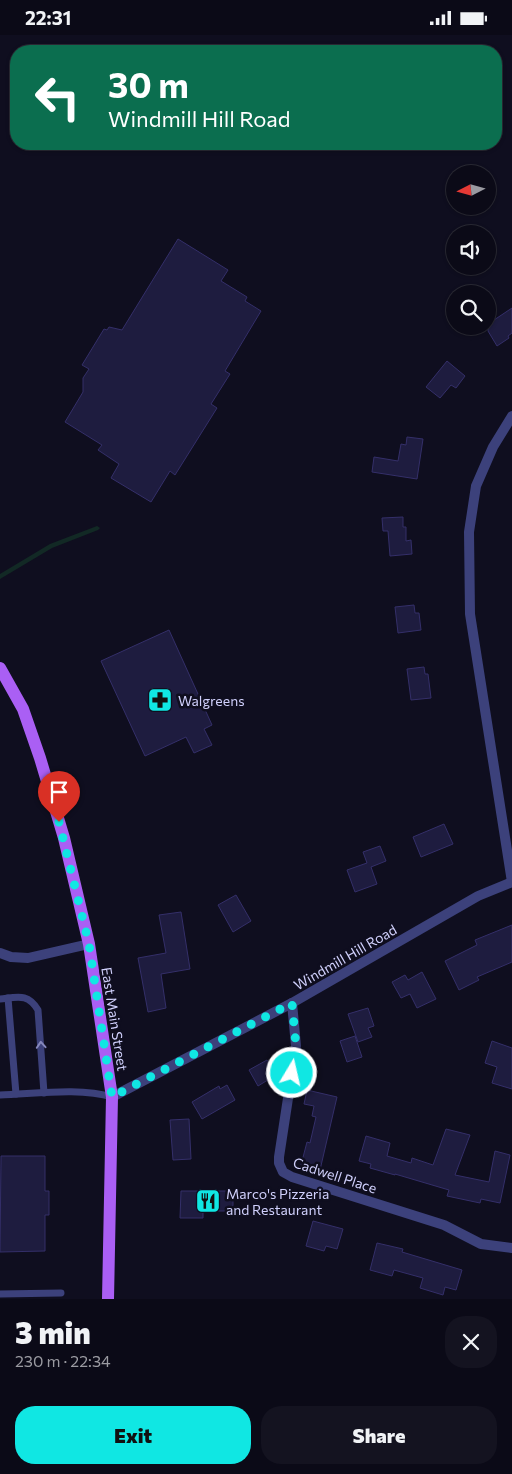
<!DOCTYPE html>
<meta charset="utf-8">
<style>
:root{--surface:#0b0a17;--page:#141320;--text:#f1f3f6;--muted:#9a9aa1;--line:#2b2b36;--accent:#10e7e3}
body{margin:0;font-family:Commissioner,sans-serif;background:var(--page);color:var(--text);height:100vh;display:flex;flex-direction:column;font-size:19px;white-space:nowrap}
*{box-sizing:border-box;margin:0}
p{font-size:16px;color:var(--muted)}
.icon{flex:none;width:28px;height:28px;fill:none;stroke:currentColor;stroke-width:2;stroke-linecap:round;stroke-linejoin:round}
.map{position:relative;height:1264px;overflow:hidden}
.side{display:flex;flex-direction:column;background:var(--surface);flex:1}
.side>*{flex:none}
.guide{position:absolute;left:10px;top:10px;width:492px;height:105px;border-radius:20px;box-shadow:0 1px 4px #0004,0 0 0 1px var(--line);background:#0b6e4f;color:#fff;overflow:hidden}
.needle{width:32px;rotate:264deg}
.controls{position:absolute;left:446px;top:130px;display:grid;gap:10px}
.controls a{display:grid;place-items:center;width:50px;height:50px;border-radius:50%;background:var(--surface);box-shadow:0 1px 4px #0004,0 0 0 1px var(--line);font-size:25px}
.pin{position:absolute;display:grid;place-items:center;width:42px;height:42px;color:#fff;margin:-51px -21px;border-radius:50% 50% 50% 0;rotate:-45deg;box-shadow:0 0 5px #0007}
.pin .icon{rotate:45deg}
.me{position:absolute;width:55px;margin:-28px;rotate:9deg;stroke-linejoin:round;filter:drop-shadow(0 0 4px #0008)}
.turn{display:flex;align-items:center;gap:18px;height:105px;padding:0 15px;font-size:22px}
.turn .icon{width:65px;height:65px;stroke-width:2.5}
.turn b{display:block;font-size:35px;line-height:42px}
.round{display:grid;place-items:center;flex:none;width:52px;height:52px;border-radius:20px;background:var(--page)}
.overview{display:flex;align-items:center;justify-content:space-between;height:85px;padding:0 15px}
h1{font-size:30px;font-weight:800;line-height:38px}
.cta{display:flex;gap:10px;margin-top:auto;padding:10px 15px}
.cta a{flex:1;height:58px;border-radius:20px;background:var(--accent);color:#111;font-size:20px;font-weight:800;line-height:58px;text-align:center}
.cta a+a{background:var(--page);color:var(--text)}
.status{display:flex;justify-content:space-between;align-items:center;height:35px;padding:0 25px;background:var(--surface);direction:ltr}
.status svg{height:14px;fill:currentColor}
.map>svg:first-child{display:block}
</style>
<div class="status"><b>22:31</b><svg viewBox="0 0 49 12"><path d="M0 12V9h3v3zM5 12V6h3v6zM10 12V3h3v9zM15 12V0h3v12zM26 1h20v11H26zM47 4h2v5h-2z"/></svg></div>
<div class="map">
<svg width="512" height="1264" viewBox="0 0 512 1264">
<rect width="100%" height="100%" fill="#0f0e1f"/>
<polygon fill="#122925" points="97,491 100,493 98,495 52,513 0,544 0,539 50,509"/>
<g fill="#1e1c3f" stroke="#342f69">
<polygon points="178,204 228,235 221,246 247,262 245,266 261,276 225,336 230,339 211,369 217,373 175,440 170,436 151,467 111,443 119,429 98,415 102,410 65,387 83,357 83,343 89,334 82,330 104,294 107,295 109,292 122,295"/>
<polygon points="512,273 512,298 508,301 509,303 497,311 488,296 488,289"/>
<polygon points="447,326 465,341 456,353 451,350 440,363 426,352"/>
<polygon points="407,402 423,404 417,444 372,437 374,422 398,426 401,409 406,410"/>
<polygon points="403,482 403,492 406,492 406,506 411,505 412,519 390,521 388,496 383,496 382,483"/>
<polygon points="414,570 415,578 419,578 421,595 398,598 395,572"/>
<polygon points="169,595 212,690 204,694 212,710 194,718 186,702 145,721 101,626"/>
<polygon points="424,632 425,639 428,639 431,663 411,665 407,634"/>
<polygon points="444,789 453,809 421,822 413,802"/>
<polygon points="380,811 386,826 371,832 377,849 355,857 347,835 367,828 363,817"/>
<polygon points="236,860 251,886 233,897 218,870"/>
<polygon points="181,877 190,934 161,939 166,973 148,977 138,923 166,918 159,880"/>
<polygon points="512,890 512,927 477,942 479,945 459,955 445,926 477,910 475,905"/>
<polygon points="422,937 436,964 417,973 410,959 401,963 392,947 405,940 408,945"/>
<polygon points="368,973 374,991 368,993 372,1002 358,1007 348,979"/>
<polygon points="355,1001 362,1022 347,1027 340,1006"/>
<polygon points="492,1006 512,1013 512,1054 492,1048 497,1032 485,1028"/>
<polygon points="267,1025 276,1040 258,1051 249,1035"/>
<polygon points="227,1050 235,1065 202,1084 192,1067 219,1051 220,1054"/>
<polygon points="307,1055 337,1062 320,1135 301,1130 307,1107 310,1108 316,1082 312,1081 314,1071 304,1069"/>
<polygon points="189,1084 191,1124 173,1125 170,1085"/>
<polygon points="446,1094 470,1100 455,1140 489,1147 495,1116 510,1120 500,1168 481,1164 480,1168 447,1161 449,1155 395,1139 395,1140 370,1133 371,1129 359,1126 366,1101 390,1108 387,1121 411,1128 412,1123 433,1130"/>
<polygon points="1,1121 45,1121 45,1156 49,1156 49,1180 45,1180 45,1216 0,1217"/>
<polygon points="181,1156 233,1156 233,1175 229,1174 230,1176 203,1176 203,1183 180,1183"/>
<polygon points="313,1186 343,1194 337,1214 326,1211 324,1216 306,1211"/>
<polygon points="377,1208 403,1214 402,1217 462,1235 456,1255 445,1252 443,1260 420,1253 423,1243 394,1235 392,1241 370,1235"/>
</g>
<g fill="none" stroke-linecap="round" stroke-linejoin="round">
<g stroke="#3c417b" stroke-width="7">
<polyline points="8,963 16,1059"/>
<path d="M 0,964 C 18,962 28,958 38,975 L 44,1058"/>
<path d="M 0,1060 C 34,1059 80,1052 112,1062"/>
<polyline points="0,1259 61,1258"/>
</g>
<g stroke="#3c417b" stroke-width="10">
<polyline points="512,847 470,579 469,497 476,451 493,412 512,381"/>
<polyline points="0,918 11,922 28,923 89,909"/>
<polyline points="292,968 296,1011 279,1122 279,1128 283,1137 292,1142 444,1190 481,1209 512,1213"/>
</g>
<polyline stroke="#3c417b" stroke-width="10" points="112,1062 292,968 478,861 512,847"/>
<polyline stroke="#aa5ff4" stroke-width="12" points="0,633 23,674 40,723 64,803 89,909 112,1062 108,1264"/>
</g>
<defs><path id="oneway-chevron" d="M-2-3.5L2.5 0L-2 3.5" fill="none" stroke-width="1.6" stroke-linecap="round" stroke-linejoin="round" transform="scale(1.25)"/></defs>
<use stroke="#8688bc" href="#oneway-chevron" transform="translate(41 1010) rotate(-94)"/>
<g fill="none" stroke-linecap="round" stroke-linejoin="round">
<polyline stroke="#10e7e3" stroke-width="9" stroke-dasharray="0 16.2" points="59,787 89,909 112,1062 292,968 296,1011 292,1038"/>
</g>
<defs>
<symbol id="pharmacy-square" viewBox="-11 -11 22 22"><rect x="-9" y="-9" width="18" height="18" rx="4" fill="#10e7e3" stroke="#0f0e1f"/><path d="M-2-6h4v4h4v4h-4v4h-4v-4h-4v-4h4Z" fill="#111"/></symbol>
<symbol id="restaurant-square" viewBox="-11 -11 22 22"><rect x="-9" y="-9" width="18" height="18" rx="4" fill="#10e7e3" stroke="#0f0e1f"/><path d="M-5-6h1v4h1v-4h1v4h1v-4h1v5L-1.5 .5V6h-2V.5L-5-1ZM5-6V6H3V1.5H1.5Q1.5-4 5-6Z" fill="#111"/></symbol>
</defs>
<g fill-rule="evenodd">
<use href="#pharmacy-square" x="146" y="651" width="28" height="28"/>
<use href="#restaurant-square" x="194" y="1152" width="28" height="28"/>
</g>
<g text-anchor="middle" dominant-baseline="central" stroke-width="5" stroke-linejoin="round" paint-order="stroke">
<g font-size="14" fill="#d0d0fc" stroke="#0f0e1f" text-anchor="start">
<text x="178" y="665">Walgreens</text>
<text x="226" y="1158">Marco's Pizzeria<tspan x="226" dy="16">and Restaurant</tspan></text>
</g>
<g font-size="14" fill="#d0d0fc" stroke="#0f0e1f">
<text transform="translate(345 922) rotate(-30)">Windmill Hill Road</text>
<text transform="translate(115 984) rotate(81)">East Main Street</text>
<text transform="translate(335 1140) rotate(18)">Cadwell Place</text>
</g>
</g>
</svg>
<div class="controls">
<a><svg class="needle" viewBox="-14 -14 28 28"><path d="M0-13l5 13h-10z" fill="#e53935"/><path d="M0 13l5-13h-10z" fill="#9a9aa1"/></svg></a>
<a><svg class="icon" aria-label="sound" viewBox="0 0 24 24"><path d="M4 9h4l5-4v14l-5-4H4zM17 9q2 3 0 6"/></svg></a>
<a><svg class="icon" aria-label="search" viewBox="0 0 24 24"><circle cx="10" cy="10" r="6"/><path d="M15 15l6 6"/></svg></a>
</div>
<div class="pin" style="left:59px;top:787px;background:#d93025"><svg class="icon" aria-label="arrive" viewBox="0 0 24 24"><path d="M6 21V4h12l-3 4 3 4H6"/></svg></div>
<svg class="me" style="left:292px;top:1038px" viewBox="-20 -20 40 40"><circle r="17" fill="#10e7e3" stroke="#fff" stroke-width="3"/><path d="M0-11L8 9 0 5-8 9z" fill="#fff"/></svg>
<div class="guide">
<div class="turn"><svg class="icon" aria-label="left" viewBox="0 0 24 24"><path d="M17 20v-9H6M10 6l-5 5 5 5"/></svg><div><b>30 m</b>Windmill Hill Road</div></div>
</div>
</div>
<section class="side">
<div class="overview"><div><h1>3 min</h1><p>230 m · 22:34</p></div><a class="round"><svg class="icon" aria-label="close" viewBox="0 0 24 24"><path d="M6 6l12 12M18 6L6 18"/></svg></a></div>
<div class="cta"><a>Exit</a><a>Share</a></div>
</section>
